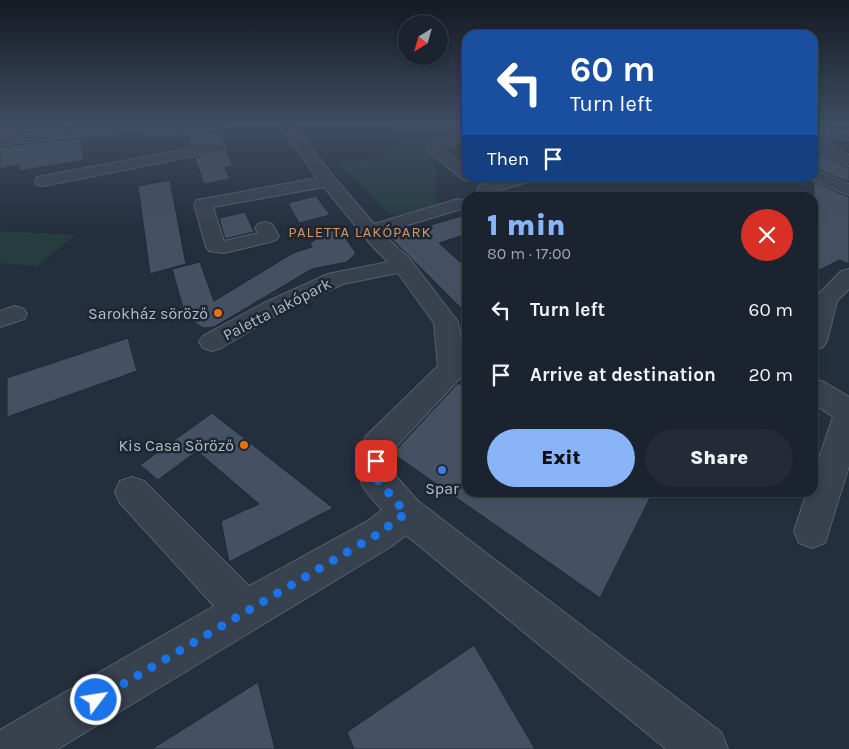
<!DOCTYPE html>
<meta charset="utf-8">
<style>
:root{--surface:#1b232e;--page:#242b36;--text:#f1f3f6;--muted:#a0a4aa;--line:#39404a;--accent:#8ab4f8}
body{margin:0;font-family:Karla,sans-serif;background:var(--page);color:var(--text);height:100vh;display:flex;flex-direction:column;font-size:19px;white-space:nowrap}
*{box-sizing:border-box;margin:0}
p{font-size:16px;color:var(--muted)}
.icon{flex:none;width:28px;height:28px;fill:none;stroke:currentColor;stroke-width:2;stroke-linecap:round;stroke-linejoin:round}
.map{position:relative;flex:1;overflow:hidden}
.side{position:absolute;left:462px;top:192px;width:356px;height:305px;display:flex;flex-direction:column;background:var(--surface);border-radius:15px;box-shadow:0 2px 8px #0003,0 0 0 1px var(--line)}
.side>*{flex:none}
.top-card{position:absolute;left:462px;top:30px;width:356px;height:152px;border-radius:15px;box-shadow:0 2px 8px #0003,0 0 0 1px var(--line);background:#1a4fa0;color:#fff;overflow:hidden}
.needle{width:32px;rotate:217deg}
.fabs{position:absolute;left:398px;top:15px;display:grid;gap:10px}
.fabs a{display:grid;place-items:center;width:50px;height:50px;border-radius:50%;background:var(--surface);box-shadow:0 2px 8px #0003,0 0 0 1px var(--line);font-size:25px}
.pin{position:absolute;display:grid;place-items:center;width:42px;height:42px;color:#fff;margin:-21px;border-radius:10px;box-shadow:0 2px 8px #0006}
.me{position:absolute;width:55px;margin:-28px;rotate:59deg;stroke-linejoin:round;filter:drop-shadow(0 0 4px #0008)}
.turn{display:flex;align-items:center;gap:18px;height:105px;padding:0 25px;font-size:22px}
.turn .icon{width:65px;height:65px;stroke-width:2.5}
.turn b{display:block;font-size:35px;line-height:42px}
.then{display:flex;align-items:center;height:48px;padding:0 25px;background:#0003;gap:10px;font-size:19px}
.round{display:grid;place-items:center;flex:none;width:52px;height:52px;border-radius:26px;background:var(--page)}
.overview{display:flex;align-items:center;justify-content:space-between;height:85px;padding:0 25px}
h1{font-size:30px;font-weight:800;line-height:38px;color:var(--accent)}
.action{display:flex;gap:10px;margin-top:auto;padding:10px 25px}
.action a{flex:1;height:58px;border-radius:30px;background:var(--accent);color:#111;font-size:20px;font-weight:800;line-height:58px;text-align:center}
.action a+a{background:var(--page);color:var(--text)}
ul{padding:0;list-style:none}
li{display:flex;align-items:center;gap:15px;height:65px;padding:0 25px}
li div{flex:1}
li b{display:block;font-size:19px}
li em{font-style:normal}
.map>svg:first-child{display:block}
</style>
<div class="map">
<svg width="849" height="749" viewBox="0 0 849 749">
<rect width="100%" height="100%" fill="#242f3e"/>
<g fill="#263c3f">
<path d="M 387,125 L 467,125 L 467,134 L 434,153 L 437,173 L 435,207 L 407,215 L 389,214 L 338,163 C 368,160 381,163 401,137 Z"/>
<polygon points="0,231 75,235 38,266 0,263"/>
</g>
<g fill="#455162" stroke="#1f2835">
<polygon points="0,125 77,125 78,126 0,135"/>
<polygon points="203,132 205,135 219,132 223,142 191,146 188,134"/>
<polygon points="80,138 84,160 19,171 19,165 0,169 0,147"/>
<polygon points="226,150 233,166 225,167 230,179 204,184 195,158"/>
<polygon points="814,150 849,168 849,182 814,168"/>
<polygon points="170,180 186,264 150,274 138,186"/>
<polygon points="814,182 849,197 849,264 839,260 814,273"/>
<polygon points="316,196 330,215 299,223 288,203"/>
<polygon points="245,212 254,232 225,239 219,218"/>
<polygon points="468,214 468,234 439,243 468,269 468,315 390,237"/>
<polygon points="337,226 356,253 347,262 312,269 214,327 204,328 198,325 184,311 172,269 200,262 214,301 293,253 312,247 310,243"/>
<polygon points="128,338 137,371 7,417 7,378"/>
<polygon points="458,383 468,389 468,492 653,492 600,598 395,455 395,451"/>
<polygon points="212,413 333,508 229,562 221,521 259,504 197,451 158,480 140,465"/>
<polygon points="474,645 535,749 354,749 347,732"/>
<polygon points="258,682 275,749 152,749"/>
</g>
<g fill="none" stroke-linecap="round" stroke-linejoin="round">
<defs>
<g id="minor">
<polygon points="107,125 153,125 151,127 228,125 221,129 152,135 147,134 145,131 146,129 0,145 0,137"/>
<path d="M 280,125 L 294,125 L 334,177 L 374,224 L 458,199 L 464,200 L 467,204 L 464,208 L 382,233 L 411,260 L 458,322 L 466,369 L 462,376 L 393,450 L 392,472 L 418,501 L 721,732 L 728,749 L 666,749 L 406,535 L 392,546 L 58,749 L 0,749 L 0,730 L 214,606 L 120,503 L 115,492 L 120,481 L 132,477 L 144,481 L 249,586 L 366,522 L 382,510 C 364,489 357,487 360,458 C 361,450 362,444 366,436 L 438,366 L 434,323 L 398,273 L 343,284 L 280,313 L 221,348 L 212,351 L 203,348 L 199,342 L 203,336 L 264,303 L 328,274 L 388,262 L 372,246 L 324,187 L 213,207 L 224,241 L 258,233 L 255,228 L 258,224 L 265,222 L 272,224 L 279,236 L 276,240 L 270,242 L 224,253 L 209,251 L 206,247 L 194,204 L 197,200 L 317,178 Z"/>
<polygon points="829,130 849,132 849,140 829,138 821,140 849,155 849,166 814,148 814,133"/>
<polygon points="468,131 468,140 442,149 468,168 468,178 475,178 468,181 462,179 426,149 432,142"/>
<polygon points="219,143 224,144 226,147 224,150 43,186 37,185 35,181 37,177 43,176"/>
<polygon points="814,170 849,184 849,195 808,178 814,178"/>
<polygon points="506,178 530,178 528,182 486,194 480,193 477,189 480,185"/>
<polygon points="849,269 849,289 837,301 827,341 823,347 814,350 814,299 841,271"/>
<polygon points="15,306 24,309 27,314 24,319 0,327 0,311"/>
<polygon points="814,379 824,382 849,397 849,466 825,543 812,548 799,543 794,531 807,492 814,492 814,473 833,417 814,404"/>
</g>
</defs>
<use href="#minor" stroke="#565f6c" stroke-width="2"/>
<use href="#minor" fill="#38414e" fill-rule="evenodd"/>
</g>
<linearGradient id="sky" x2="0" y2="1"><stop stop-color="#141a22"/><stop offset="0.54" stop-color="#3f4d63"/><stop offset="1" stop-color="#3f4d63" stop-opacity="0"/></linearGradient>
<rect width="849" height="230" fill="url(#sky)"/>
<g fill="none" stroke-linecap="round" stroke-linejoin="round">
<polyline stroke="#1a73e8" stroke-width="9" stroke-dasharray="0 16.2" points="96,700 378,534 406,513 375,477 376,461"/>
</g>
<g fill="#e8710a" stroke="#1d2633" stroke-width="2">
<circle cx="218" cy="313" r="5"/>
<circle cx="244" cy="445" r="5"/>
</g>
<circle fill="#3f7fe0" stroke="#1d2633" stroke-width="2" cx="442" cy="470" r="5"/>
<g text-anchor="middle" dominant-baseline="central" stroke-width="5" stroke-linejoin="round" paint-order="stroke">
<g font-size="15" letter-spacing="1" fill="#d59563" stroke="#1d2633">
<text x="360" y="232">PALETTA LAKÓPARK</text>
</g>
<g font-size="16" fill="#b4bcc9" stroke="#1d2633">
<text transform="translate(277 309) rotate(-27)">Paletta lakópark</text>
</g>
<g font-size="16" fill="#b4bcc9" stroke="#1d2633" text-anchor="end">
<text x="208" y="313">Sarokház söröző</text>
<text x="234" y="445">Kis Casa Söröző</text>
<text x="442" y="488" text-anchor="middle">Spar</text>
</g>
</g>
</svg>
<div class="fabs">
<a><svg class="needle" viewBox="-14 -14 28 28"><path d="M0-13l5 13h-10z" fill="#e53935"/><path d="M0 13l5-13h-10z" fill="#a0a4aa"/></svg></a>
</div>
<div class="pin" style="left:376px;top:461px;background:#d93025"><svg class="icon" aria-label="arrive" viewBox="0 0 24 24"><path d="M6 21V4h12l-3 4 3 4H6"/></svg></div>
<svg class="me" style="left:96px;top:700px" viewBox="-20 -20 40 40"><circle r="17" fill="#1a73e8" stroke="#fff" stroke-width="3"/><path d="M0-11L8 9 0 5-8 9z" fill="#fff"/></svg>
<div class="top-card">
<div class="turn"><svg class="icon" aria-label="left" viewBox="0 0 24 24"><path d="M17 20v-9H6M10 6l-5 5 5 5"/></svg><div><b>60 m</b>Turn left</div></div>
<div class="then">Then<svg class="icon" aria-label="arrive" viewBox="0 0 24 24"><path d="M6 21V4h12l-3 4 3 4H6"/></svg></div>
</div>
<section class="side">
<div class="overview"><div><h1>1 min</h1><p>80 m · 17:00</p></div><a class="round" style="background:#d93025;color:#fff"><svg class="icon" aria-label="close" viewBox="0 0 24 24"><path d="M6 6l12 12M18 6L6 18"/></svg></a></div>
<ul>
<li><svg class="icon" aria-label="left" viewBox="0 0 24 24"><path d="M17 20v-9H6M10 6l-5 5 5 5"/></svg><div><b>Turn left</b></div><em>60 m</em></li>
<li><svg class="icon" aria-label="arrive" viewBox="0 0 24 24"><path d="M6 21V4h12l-3 4 3 4H6"/></svg><div><b>Arrive at destination</b></div><em>20 m</em></li>
</ul>
<div class="action"><a>Exit</a><a>Share</a></div>
</section>
</div>
